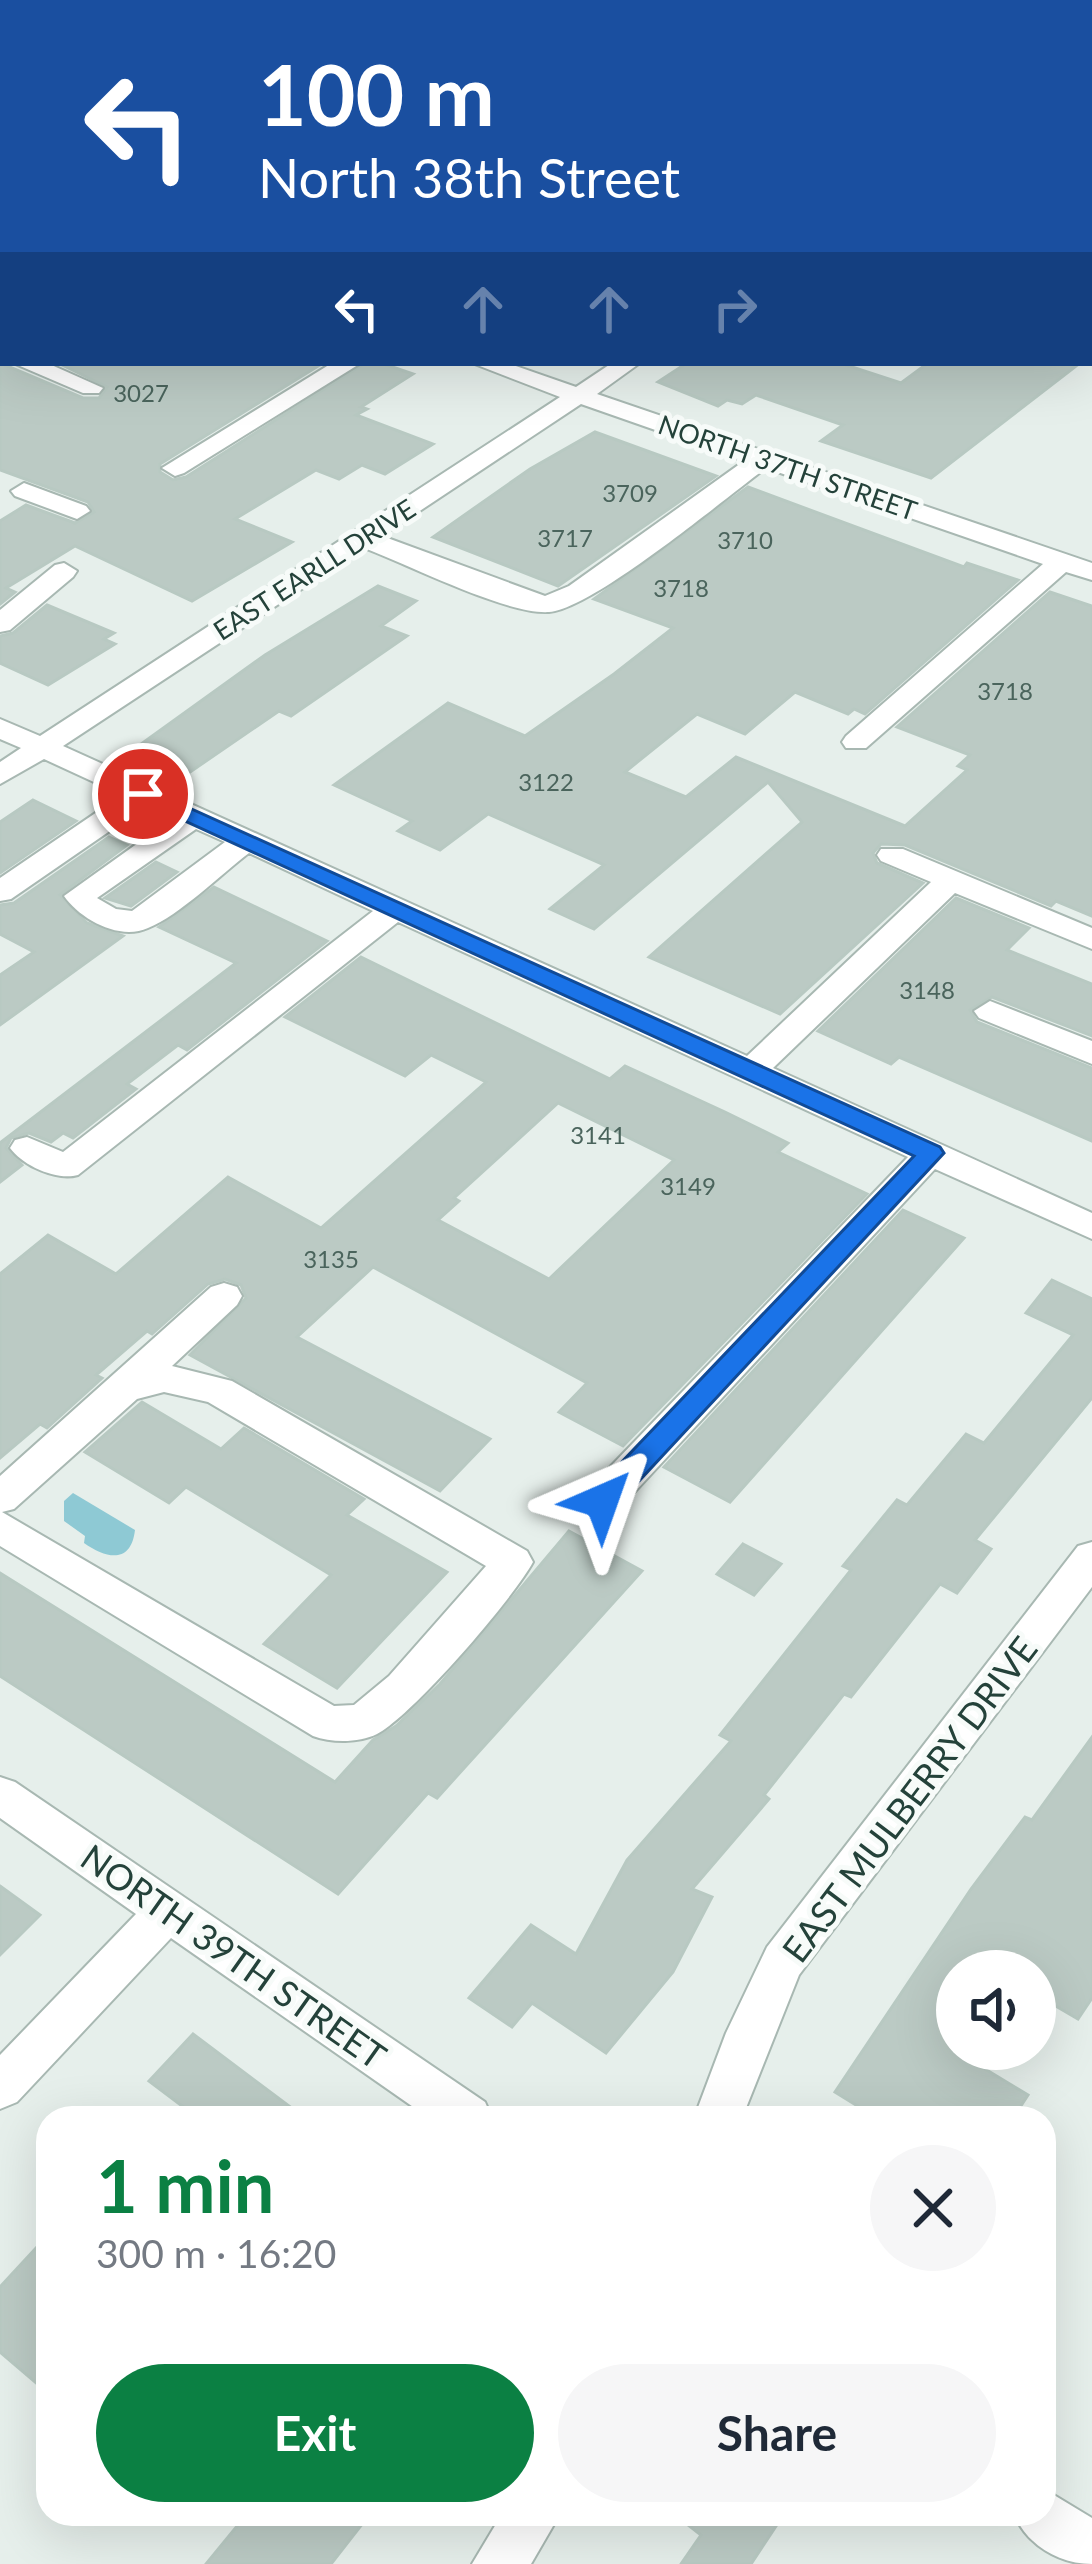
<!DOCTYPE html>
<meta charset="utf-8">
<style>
:root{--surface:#fff;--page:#f6f6f7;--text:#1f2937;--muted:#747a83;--accent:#0b8043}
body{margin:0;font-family:Lato,sans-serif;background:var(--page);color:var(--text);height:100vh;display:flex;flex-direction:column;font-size:45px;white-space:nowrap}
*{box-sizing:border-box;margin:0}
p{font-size:39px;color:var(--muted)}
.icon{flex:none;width:66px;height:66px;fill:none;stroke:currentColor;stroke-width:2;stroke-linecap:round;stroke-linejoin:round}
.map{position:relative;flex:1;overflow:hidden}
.side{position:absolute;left:36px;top:2106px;width:1020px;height:420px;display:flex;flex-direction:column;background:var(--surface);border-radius:36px;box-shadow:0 12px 48px #0002}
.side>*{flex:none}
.hud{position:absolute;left:0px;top:0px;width:1092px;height:366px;box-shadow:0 12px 48px #0002;background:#1a4fa0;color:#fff;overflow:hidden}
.fabs{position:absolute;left:936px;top:1950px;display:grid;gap:24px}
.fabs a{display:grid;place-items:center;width:120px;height:120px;border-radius:50%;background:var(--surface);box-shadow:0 12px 48px #0002;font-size:60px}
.pin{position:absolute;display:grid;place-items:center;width:102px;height:102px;color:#fff;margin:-51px;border:6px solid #fff;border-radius:50%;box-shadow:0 3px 12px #0007}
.me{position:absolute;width:132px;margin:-66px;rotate:43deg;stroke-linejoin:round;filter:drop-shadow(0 0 9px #0008)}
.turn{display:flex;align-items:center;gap:42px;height:252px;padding:0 60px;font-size:54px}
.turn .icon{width:156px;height:156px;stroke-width:2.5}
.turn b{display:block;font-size:84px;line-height:102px}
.lanes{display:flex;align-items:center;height:114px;padding:0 60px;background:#0003;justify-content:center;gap:60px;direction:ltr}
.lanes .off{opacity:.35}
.round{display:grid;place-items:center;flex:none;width:126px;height:126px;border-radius:63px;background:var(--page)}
.head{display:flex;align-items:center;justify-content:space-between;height:204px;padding:0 60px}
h1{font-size:72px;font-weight:700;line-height:90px;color:var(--accent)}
.cta{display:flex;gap:24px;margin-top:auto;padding:24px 60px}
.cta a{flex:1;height:138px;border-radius:72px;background:var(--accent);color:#fff;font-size:48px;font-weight:700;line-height:138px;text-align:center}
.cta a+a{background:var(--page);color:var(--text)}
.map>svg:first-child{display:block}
</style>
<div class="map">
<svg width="1092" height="2564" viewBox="0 0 1092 2564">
<rect width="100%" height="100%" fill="#e6efeb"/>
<path fill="#8ec9d4" d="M 73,1493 L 135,1530 C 131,1564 107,1559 84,1543 L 85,1536 L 64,1521 L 64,1501 Z"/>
<g fill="#bbcac4" stroke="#b8c9c2" stroke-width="3" fill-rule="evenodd">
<polygon points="0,363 83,398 99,398 107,387 58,363 323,363 160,464 160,472 173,480 186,477 365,363 381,363 413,374 361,407 367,409 356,415 433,444 385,474 362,465 339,479 316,470 235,519 292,542 192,601 75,546 6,588 15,592 0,604 0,521 26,505 75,523 94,512 88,502 0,470"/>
<polygon points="687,363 840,363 901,383 928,363 1080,363 931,478 821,441 843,425 756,395 742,404 727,400 718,406 658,382"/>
<polygon points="595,432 716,476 558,586 433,537 530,469"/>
<polygon points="748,487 964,567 967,563 1018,580 865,714 854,709 848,714 795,692 745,734 697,714 625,772 686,797 736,757 905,826 967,770 958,766 970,755 897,727 1050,592 1092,606 1092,916 1056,901 1051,906 905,845 881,844 873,853 877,863 923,883 780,1014 649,957 802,822 768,782 594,929 550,909 604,865 488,814 440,850 398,831 412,821 334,785 448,703 525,736 614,674 673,628 594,599"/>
<polygon points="378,586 416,601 381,626 407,636 291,716 279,711 190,772 137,747 265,655"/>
<polygon points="47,605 114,633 104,639 115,644 48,685 0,663 0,636 13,633"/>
<polygon points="33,800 76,821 0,873 0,822"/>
<polygon points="109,837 127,845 60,895 87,923 123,936 0,1025 0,975 34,952 0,934 0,905 14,903"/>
<polygon points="156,862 177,872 131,906 105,898"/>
<polygon points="214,887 327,941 187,1050 178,1045 127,1084 136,1089 73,1138 63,1133 51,1142 29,1133 11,1138 6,1148 22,1165 0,1182 0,1143 236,963 159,927"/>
<polygon points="956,898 1029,928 1007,950 1092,984 1092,1036 992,997 970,1010 977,1022 1092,1068 1092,1141 899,1057 891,1064 818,1031"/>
<path d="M 361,957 L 610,1079 L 625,1066 L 725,1112 L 788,1143 L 778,1152 L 867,1194 L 623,1446 L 559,1412 L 587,1383 L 373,1267 L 297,1337 L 490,1439 L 440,1491 L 190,1355 L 246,1298 L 241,1285 L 225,1279 L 208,1284 L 152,1334 L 147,1331 L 96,1375 L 102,1378 L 47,1428 L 40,1424 L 0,1458 L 0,1274 L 48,1235 L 116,1274 L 228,1177 L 321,1228 L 486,1082 L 431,1055 L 405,1076 L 285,1017 ZM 558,1103 L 674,1160 L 549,1279 L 438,1220 L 459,1201 L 454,1198 Z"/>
<polygon points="903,1210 964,1238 730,1502 664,1467"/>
<polygon points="1052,1280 1092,1299 1092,1398 975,1540 991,1549 957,1593 940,1584 851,1697 844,1694 764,1795 769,1799 692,1889 712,1897 673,1972 606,2053 532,2003 512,2027 469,1998 531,1925 576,1954 627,1860 731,1741 720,1735 851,1570 843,1566 897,1500 907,1505 966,1434 984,1443 1073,1335 1026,1313"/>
<polygon points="142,1402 221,1449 244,1428 364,1499 347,1515 447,1572 337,1688 264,1644 331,1575 186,1487 169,1503 85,1452"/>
<polygon points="569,1531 642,1571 437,1798 428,1793 338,1894 0,1676 0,1573 335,1782 373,1740 396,1726 440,1684"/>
<polygon points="743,1544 781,1564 754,1595 717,1574"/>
<polygon points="1092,1737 1092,1998 1078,2019 1035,1994 1035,1971 957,1971 957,2052 1028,2095 1013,2118 877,2118 835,2092 971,1889 1025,1817 1032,1820"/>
<polygon points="0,1886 40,1915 0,1955"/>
<polygon points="193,2034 305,2118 198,2118 149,2081"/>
<polygon points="48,2235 48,2393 0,2352 0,2287"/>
<polygon points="247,2514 370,2514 331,2564 206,2564"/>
<polygon points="674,2514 784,2514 751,2564 681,2564 701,2535"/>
</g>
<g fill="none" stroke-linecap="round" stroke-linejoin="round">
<defs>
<g id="minor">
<polygon points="1092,23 1092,37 1089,38 1089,24"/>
<polygon points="3,46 3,59 0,60 0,47"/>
<polygon points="1092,57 1092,70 1089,71 1089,58"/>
<rect x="0" y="191" width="3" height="13"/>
<polygon points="0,273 3,274 3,288 0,287"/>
<polygon points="13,363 47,363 103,388 99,393 83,393"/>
<polygon points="332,363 361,363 184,473 175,476 162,468"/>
<path d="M 472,363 L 507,363 L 576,387 L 612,363 L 640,363 L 597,394 L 1092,563 L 1092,580 L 1066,572 L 866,748 L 846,748 L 842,742 L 846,736 L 1043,564 L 766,468 C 724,499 593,609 549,612 C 507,615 407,564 364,548 L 63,746 L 747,1056 L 931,882 L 881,861 L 877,855 L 881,849 L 903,849 L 1092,928 L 1092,949 L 955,893 L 773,1068 L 1092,1213 L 1092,1239 L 935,1169 L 616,1512 L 602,1516 L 588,1512 L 583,1501 L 588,1490 L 908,1157 L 398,922 L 78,1175 C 57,1181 23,1166 10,1148 L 15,1140 L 27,1137 L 63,1152 L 373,911 L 249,853 C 220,875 180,915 148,928 C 119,941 80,919 64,896 L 173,818 L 146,806 L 11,899 L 0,901 L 0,878 L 122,795 L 44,759 L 0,784 L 0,762 L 21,748 L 0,739 L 0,719 L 40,736 L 560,397 ZM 581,404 L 744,461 L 569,586 L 545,596 L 382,536 ZM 196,829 L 225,842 L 132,911 L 116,909 L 97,898 Z"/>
<polygon points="24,483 86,506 90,511 77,519 15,496 11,491"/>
<polygon points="64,563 77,571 73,577 10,630 0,632 0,610 55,565"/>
<polygon points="990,1001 1092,1041 1092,1064 979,1018 974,1011"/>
<path d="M 224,1283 L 237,1287 L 242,1296 L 237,1305 L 172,1366 L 232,1381 L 527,1551 L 533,1562 C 513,1599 413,1715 377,1734 C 359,1743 332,1743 313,1736 L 0,1546 L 0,1476 L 211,1287 ZM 164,1392 L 208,1402 L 486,1566 L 389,1676 L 354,1705 L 334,1706 L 2,1512 L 14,1509 L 137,1399 Z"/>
<polygon points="1092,1542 1092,1587 799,1975 742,2118 694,2118 726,2033 767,1947 1078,1546"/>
<polygon points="0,1777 15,1782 485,2102 492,2118 429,2118 171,1938 17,2102 0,2109 0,2055 136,1914 0,1818"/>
<path d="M 1044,2489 L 1092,2518 L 1092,2564 C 1059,2564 1027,2545 1014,2514 L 1044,2514 Z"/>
<polygon points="502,2514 560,2514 531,2564 472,2564"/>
</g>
<g id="major">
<polygon points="434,0 461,0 463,3 436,3"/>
<rect x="1089" y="171" width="3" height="12"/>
</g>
</defs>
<use href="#minor" stroke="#a8b8b2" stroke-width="4"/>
<use href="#major" stroke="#c2cac8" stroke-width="4"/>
<use href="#minor" fill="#fff" fill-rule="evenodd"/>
<use href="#major" fill="#6aa596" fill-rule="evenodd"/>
</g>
<polygon fill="#1a73e8" stroke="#114b97" stroke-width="3" points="143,787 940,1147 944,1153 613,1509 592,1509 588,1501 592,1493 914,1156 135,798 135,789"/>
<g text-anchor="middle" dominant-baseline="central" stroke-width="10" stroke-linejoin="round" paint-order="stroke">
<g font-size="24" fill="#4a645c">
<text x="141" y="392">3027</text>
<text x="630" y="492">3709</text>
<text x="565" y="537">3717</text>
<text x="745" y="539">3710</text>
<text x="681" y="587">3718</text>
<text x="1005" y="690">3718</text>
<text x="546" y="781">3122</text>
<text x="927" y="989">3148</text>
<text x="598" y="1134">3141</text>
<text x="688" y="1185">3149</text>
<text x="331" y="1258">3135</text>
</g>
<g font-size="27" fill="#24423a" stroke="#f7fbf9">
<text transform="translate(788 467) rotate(19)">NORTH 37TH STREET</text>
<text transform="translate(314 569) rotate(-33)">EAST EARLL DRIVE</text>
</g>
<g font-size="36" fill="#24423a" stroke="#f7fbf9">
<text transform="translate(909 1799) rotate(-53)">EAST MULBERRY DRIVE</text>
<text transform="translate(234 1956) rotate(35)">NORTH 39TH STREET</text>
</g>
</g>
</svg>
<div class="fabs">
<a><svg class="icon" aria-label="sound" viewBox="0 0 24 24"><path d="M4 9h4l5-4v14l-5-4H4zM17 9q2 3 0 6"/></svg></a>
</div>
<div class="pin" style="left:143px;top:794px;background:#d93025"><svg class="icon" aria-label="arrive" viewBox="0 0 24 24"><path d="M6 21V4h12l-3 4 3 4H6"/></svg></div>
<svg class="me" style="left:602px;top:1501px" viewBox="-20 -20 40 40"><path d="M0-17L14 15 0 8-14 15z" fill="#1a73e8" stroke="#fff" stroke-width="4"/></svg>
<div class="hud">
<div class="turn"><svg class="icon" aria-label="left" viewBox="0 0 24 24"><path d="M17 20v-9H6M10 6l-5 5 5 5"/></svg><div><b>100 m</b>North 38th Street</div></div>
<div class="lanes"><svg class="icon" aria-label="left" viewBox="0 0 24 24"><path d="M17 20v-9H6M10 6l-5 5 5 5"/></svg><svg class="icon off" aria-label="ahead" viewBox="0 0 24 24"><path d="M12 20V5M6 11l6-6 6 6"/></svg><svg class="icon off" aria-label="ahead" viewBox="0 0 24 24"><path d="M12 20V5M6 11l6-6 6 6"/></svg><svg class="icon off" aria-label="right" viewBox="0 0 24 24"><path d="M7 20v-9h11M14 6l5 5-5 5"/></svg></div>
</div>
<section class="side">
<div class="head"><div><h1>1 min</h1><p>300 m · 16:20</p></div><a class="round"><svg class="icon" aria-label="close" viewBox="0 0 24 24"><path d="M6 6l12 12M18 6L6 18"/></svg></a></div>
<div class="cta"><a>Exit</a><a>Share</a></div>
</section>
</div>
